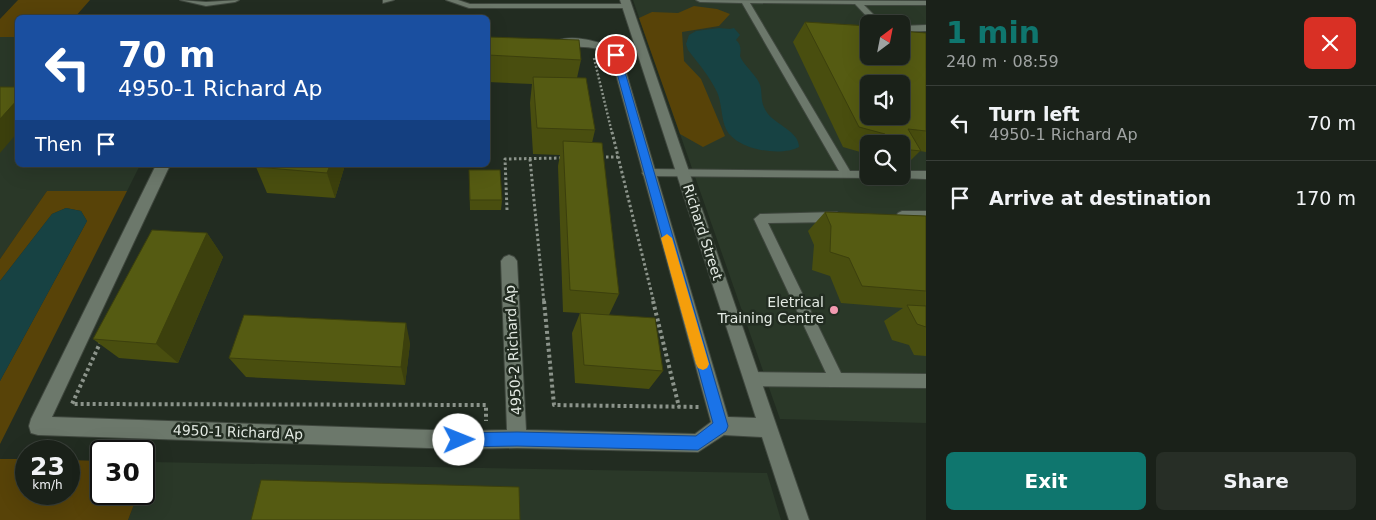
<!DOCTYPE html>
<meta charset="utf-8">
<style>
:root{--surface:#1a2119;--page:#272e26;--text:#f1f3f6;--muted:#9fa3a2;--line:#383e38;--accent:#0f766e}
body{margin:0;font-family:"DejaVu Sans",sans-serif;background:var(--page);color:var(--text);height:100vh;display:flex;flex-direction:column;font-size:19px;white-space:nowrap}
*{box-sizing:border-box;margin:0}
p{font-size:16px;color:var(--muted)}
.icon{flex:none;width:28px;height:28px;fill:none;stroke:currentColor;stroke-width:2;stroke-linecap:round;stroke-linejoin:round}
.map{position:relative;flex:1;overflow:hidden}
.side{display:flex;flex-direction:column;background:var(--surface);width:450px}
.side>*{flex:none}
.hud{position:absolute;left:15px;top:15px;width:475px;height:152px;border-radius:8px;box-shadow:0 5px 20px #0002,0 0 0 1px var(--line);background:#1a4fa0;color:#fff;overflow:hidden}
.needle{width:32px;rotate:32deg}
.fabs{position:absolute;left:860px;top:15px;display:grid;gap:10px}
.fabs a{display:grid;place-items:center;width:50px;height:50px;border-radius:8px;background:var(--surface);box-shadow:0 5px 20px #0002,0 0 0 1px var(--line);font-size:25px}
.speed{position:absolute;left:15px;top:440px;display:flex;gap:10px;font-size:25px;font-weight:700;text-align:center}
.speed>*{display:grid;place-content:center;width:65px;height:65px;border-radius:50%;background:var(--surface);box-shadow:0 5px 20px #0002,0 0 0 1px var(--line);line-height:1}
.speed small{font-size:12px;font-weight:400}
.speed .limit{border:2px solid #111;border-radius:8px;background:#fff;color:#111}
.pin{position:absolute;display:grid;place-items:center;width:42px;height:42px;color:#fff;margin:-21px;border:2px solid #fff;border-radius:50%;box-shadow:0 1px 5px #0007}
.me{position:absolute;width:55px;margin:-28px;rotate:89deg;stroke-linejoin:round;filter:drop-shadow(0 0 4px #0008)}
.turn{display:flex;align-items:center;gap:18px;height:105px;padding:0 20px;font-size:22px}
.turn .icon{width:65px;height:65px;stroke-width:2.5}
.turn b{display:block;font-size:35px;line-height:42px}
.then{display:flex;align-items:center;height:48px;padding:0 20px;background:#0003;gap:10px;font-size:19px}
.round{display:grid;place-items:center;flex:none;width:52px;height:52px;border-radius:8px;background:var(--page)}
.overview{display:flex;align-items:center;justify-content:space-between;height:85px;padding:0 20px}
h1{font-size:30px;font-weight:600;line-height:38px;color:var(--accent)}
.primary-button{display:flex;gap:10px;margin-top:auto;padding:10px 20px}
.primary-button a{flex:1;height:58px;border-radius:8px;background:var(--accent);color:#fff;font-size:20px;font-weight:600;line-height:58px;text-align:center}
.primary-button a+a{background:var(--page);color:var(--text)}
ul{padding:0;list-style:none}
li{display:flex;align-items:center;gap:15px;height:75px;padding:0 20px;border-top:1px solid var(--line)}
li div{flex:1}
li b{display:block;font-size:19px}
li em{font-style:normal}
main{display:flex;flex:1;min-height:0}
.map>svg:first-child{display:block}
</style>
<main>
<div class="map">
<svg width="926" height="520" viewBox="0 0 926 520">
<rect width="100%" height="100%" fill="#222c21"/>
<g fill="#2a3828" fill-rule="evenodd">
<path d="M 633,0 L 926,0 L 926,423 L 780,419 ZM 869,24 L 901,24 L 901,56 L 869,56 ZM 869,84 L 901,84 L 901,116 L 869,116 ZM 869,144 L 901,144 L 901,176 L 869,176 Z"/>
<polygon points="0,37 17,37 18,165 140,165 127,191 47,191 0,259"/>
<polygon points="151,462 767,473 781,520 128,520 138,494 144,494 144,480"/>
</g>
<g fill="#584308">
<polygon points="18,0 90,0 75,17 18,18 17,37 0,37 0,19"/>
<polygon points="694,6 717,9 730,14 719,26 682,32 684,61 701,79 725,136 703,147 680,134 639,18 652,12 678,13"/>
<polygon points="47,191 127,191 0,444 0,381 87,221 81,211 66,208 52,214 0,281 0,259"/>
<polygon points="0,459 26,459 26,494 69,494 69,460 101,461 101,494 138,494 128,520 0,520"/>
</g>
<g fill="#174243">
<path d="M 719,28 L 730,29 L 734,28 L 740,35 L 736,40 C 741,44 741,50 740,56 C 744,67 760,77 761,89 C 762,98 761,105 768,114 C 777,125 799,132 799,147 C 781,157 736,150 726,129 C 721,118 722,103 717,92 C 710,77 698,63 688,50 L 686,44 L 689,35 L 696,31 Z"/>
<polygon points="66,208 81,211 87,221 0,381 0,281 52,214"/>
</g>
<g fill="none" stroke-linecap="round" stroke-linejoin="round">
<defs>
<g id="lane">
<polygon points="180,0 206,2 239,0 235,2 206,6"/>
<polygon points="383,0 394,0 383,3"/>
<polygon points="446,0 458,0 470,4 627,4 631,6 627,8 469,8"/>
<polygon points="696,0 926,1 926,5 864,5 883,24 874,24 855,4 750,3 850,171 869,171 869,176 874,176 873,178 644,176 642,173 648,169 839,171 742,3 700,2"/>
<polygon points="926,25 926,31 901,32 901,26"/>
<polygon points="901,171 926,171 926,179 897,178 896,176 901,176"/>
<polygon points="902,211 926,211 926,221 898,219 896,216 898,213"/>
<polygon points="837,212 843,217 837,222 768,223 841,373 926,374 926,388 751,386 746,384 744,379 746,374 751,372 826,373 754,219 760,214"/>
</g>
<path id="street" d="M 620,0 L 630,0 L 809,520 L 789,520 L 762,437 L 724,435 L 698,452 L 517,448 L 459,449 L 38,435 L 31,433 L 29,426 L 31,419 L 156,165 L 170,165 L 52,417 L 459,431 L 507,430 L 501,261 L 504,257 L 509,255 L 514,257 L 517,261 L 526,430 L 695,434 L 711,422 L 611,56 C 592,40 564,52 554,43 C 566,32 611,42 621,55 L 728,417 L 756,418 Z"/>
</defs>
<use href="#lane" stroke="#3f473e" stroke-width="2"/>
<use href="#street" stroke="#3f473e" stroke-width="2"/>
<polyline stroke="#8c948b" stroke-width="2.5" stroke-dasharray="2 2" stroke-linecap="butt" points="594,58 612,133"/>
<g stroke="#8c948b" stroke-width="3" stroke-dasharray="2.5 2.5" stroke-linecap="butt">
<polyline points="612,132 654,303"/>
<polyline points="601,157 618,157"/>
<polyline points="530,159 544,303"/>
<polyline points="507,210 505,159 562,158"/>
</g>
<g stroke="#8c948b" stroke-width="4" stroke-dasharray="3 3" stroke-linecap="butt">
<polyline points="544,301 554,405 699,407"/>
<polyline points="653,301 679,407"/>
<polyline points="101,341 72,404 486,405 486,421"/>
</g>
<use href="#lane" fill="#6c786b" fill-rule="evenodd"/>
<use href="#street" fill="#6c786b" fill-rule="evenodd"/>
</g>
<g fill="#494e0f">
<polygon points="863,18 878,19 869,56 926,33 926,152 920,151 901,170 901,144 869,144 869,157 867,154 843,147 793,42 805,22 859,25"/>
<polygon points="488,37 581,60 577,78 595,130 592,143 619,294 609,315 663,371 649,389 575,383 572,333 580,313 563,312 558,166 560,155 533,154 530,103 532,84 488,82"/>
<polygon points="345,165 335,198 267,193 256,167"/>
<polygon points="469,170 502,200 501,210 470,210"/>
<polygon points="825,212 926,216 926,356 914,355 909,345 892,340 884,321 903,308 841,303 830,276 812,270 814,245 808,231"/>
<polygon points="207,233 223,257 178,363 119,358 93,339"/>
<polygon points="410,343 405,385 246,377 229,358"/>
</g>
<g fill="#3c400d">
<polygon points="18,99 18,132 0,153 0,119"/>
<polygon points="330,165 345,165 335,198 327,173"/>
<polygon points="207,233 223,257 178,363 156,344"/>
<polygon points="406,323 410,343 405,385 401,367"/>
</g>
<g fill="#555b12" stroke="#3c400d" fill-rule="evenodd">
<path d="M 863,18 L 878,19 L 881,24 L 869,24 L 869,56 L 901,56 L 901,31 L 926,33 L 926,131 L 908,129 L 921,151 L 901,149 L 901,144 L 890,144 L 885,134 L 859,127 L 805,22 L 868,26 ZM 869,84 L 901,84 L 901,116 L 869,116 Z"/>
<polygon points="488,37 579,40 581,60 488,55"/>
<polygon points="533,77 586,78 595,130 537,128"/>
<polygon points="0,87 18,87 18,99 0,119"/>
<polygon points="563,141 602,143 619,294 570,290"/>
<polygon points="257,165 330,165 327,173 256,167"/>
<polygon points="469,170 500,170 502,200 470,200"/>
<polygon points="825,212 926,216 926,291 862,286 849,258 830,252 831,226"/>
<polygon points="152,230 207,233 156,344 93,339"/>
<polygon points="907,305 926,306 926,327 917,324"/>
<polygon points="580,313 655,318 663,371 584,365"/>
<polygon points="244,315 406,323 401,367 229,358"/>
<polygon points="261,480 519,487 520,520 251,520"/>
</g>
<polygon fill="#1a73e8" stroke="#114b97" points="613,53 620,55 728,426 726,431 698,450 517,446 459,447 454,445 452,440 454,435 459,433 517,432 696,436 713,423 612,55"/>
<polygon fill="#f59e0b" points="667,234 672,238 709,364 707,368 703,370 698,368 696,364 661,238"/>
<circle fill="#f29ab0" stroke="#222c21" stroke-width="2" cx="834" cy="310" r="5"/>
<g text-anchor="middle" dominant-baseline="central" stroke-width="5" stroke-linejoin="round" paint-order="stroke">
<g font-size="14" fill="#e3eae3" stroke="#222c21">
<text transform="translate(703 232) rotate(72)">Richard Street</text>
<text transform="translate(513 350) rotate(-93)">4950-2 Richard Ap</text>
<text transform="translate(238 432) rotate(2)">4950-1 Richard Ap</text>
</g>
<g font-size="14" fill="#e3eae3" stroke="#222c21" text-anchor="end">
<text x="824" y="302">Eletrical<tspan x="824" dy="16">Training Centre</tspan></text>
</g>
</g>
</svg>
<div class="fabs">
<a><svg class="needle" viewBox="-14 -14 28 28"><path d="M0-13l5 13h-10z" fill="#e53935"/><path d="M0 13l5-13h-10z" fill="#9fa3a2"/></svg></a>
<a><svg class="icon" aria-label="sound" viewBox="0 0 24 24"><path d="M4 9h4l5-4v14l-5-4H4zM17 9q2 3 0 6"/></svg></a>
<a><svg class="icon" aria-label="search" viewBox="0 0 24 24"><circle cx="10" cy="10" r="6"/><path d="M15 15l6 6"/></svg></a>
</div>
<div class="speed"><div>23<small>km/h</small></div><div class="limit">30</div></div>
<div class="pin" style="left:616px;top:55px;background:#d93025"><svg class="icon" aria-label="arrive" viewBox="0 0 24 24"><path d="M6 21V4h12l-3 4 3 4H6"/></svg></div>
<svg class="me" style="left:459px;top:440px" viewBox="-20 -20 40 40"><circle r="19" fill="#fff"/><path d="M0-13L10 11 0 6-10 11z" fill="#1a73e8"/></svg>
<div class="hud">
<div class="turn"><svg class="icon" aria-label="left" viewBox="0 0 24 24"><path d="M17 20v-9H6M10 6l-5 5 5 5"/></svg><div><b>70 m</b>4950-1 Richard Ap</div></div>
<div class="then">Then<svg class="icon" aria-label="arrive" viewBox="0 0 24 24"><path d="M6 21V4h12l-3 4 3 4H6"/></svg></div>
</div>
</div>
<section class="side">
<div class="overview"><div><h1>1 min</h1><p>240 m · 08:59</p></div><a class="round" style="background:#d93025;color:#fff"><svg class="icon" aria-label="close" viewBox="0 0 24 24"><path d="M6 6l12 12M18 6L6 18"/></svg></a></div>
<ul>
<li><svg class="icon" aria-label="left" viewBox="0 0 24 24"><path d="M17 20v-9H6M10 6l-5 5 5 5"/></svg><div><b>Turn left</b><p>4950-1 Richard Ap</p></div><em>70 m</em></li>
<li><svg class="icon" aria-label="arrive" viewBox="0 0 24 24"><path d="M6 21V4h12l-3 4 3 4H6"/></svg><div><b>Arrive at destination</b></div><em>170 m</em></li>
</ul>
<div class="primary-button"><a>Exit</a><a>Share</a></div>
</section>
</main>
